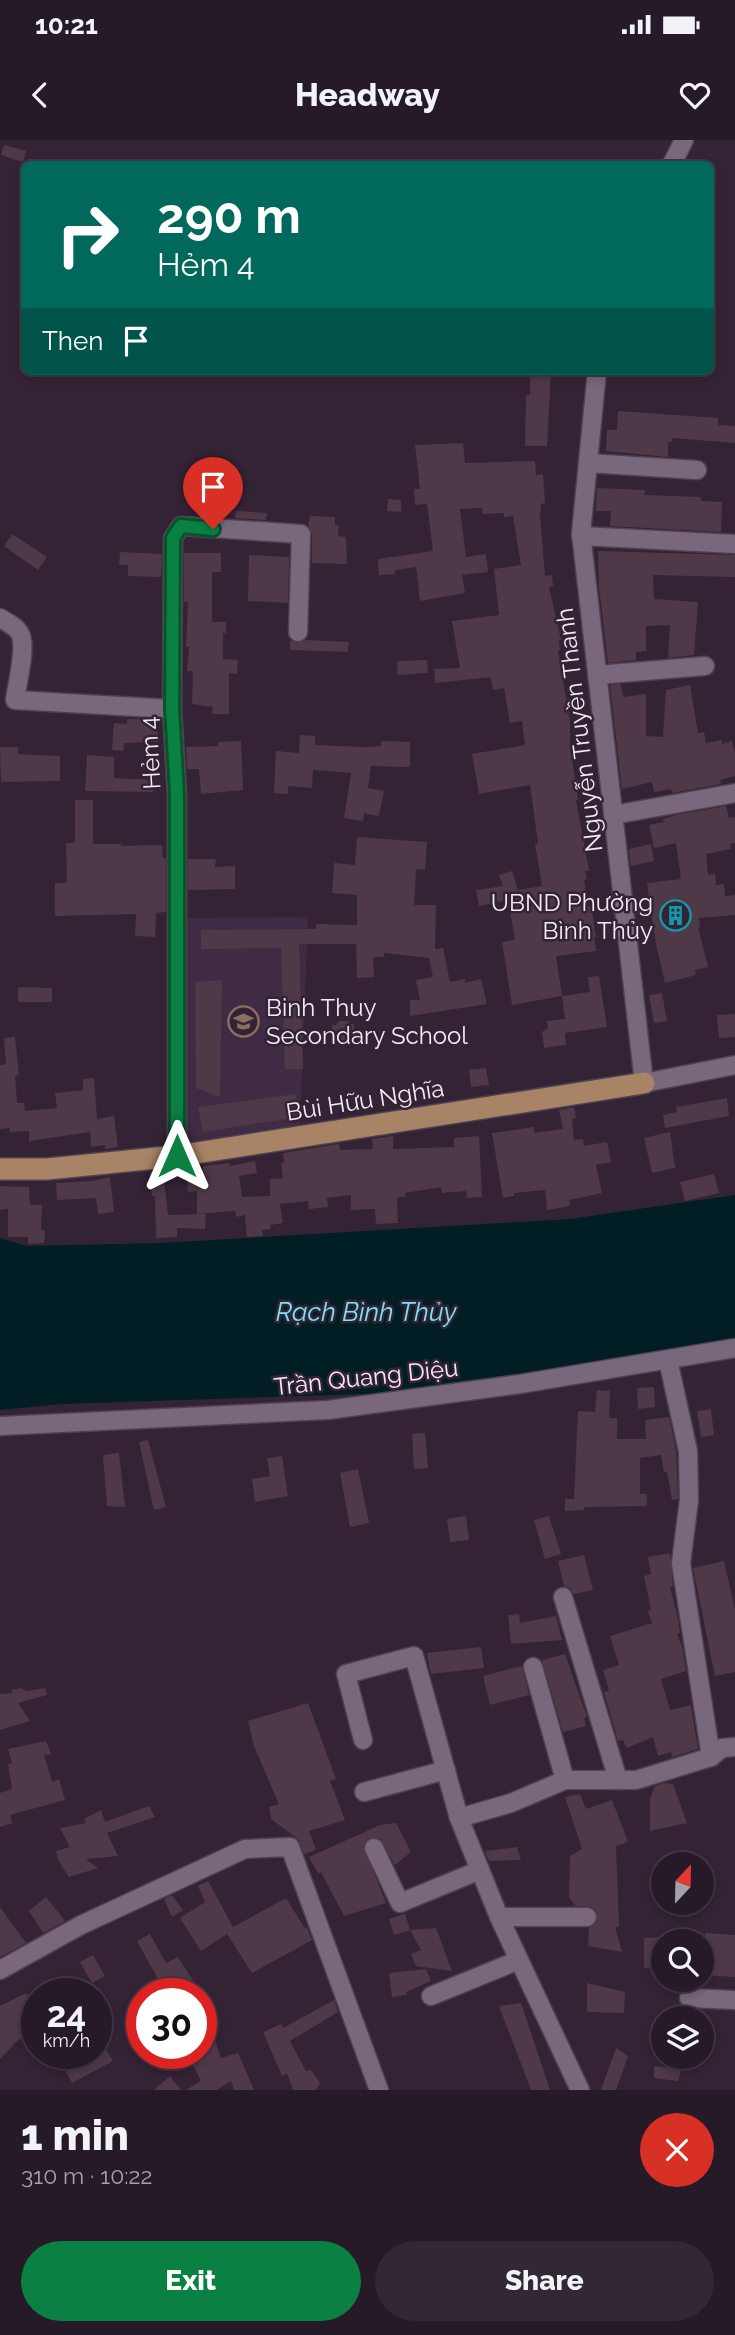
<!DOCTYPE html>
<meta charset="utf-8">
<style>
:root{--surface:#261a28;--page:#322734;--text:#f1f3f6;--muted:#a4a1a8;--line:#423845;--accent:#0b8043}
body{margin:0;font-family:Raleway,sans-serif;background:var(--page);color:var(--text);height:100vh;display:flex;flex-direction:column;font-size:26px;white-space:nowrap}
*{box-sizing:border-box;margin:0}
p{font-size:23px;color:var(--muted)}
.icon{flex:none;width:38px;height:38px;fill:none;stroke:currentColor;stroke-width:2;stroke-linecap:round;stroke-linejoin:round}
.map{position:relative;height:1950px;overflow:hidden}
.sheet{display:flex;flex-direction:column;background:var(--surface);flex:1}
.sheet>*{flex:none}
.guide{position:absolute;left:21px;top:21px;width:693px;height:214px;border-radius:10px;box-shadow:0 4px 10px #0003,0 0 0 2px var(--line);background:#00695c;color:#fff;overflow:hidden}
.needle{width:46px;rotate:22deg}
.tools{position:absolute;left:651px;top:1712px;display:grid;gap:14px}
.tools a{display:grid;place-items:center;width:63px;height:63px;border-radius:50%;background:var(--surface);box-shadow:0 4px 10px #0003,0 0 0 2px var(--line);font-size:35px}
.speed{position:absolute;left:21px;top:1838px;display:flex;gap:14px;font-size:35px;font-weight:700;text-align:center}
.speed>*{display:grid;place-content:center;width:91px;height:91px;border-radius:50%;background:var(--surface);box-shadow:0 4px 10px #0003,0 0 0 2px var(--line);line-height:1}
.speed small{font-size:18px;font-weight:400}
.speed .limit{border:10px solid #d22;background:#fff;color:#111}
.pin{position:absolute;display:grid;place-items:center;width:60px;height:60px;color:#fff;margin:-72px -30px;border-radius:50% 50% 50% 0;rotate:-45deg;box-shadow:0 0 7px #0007}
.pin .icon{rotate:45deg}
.me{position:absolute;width:77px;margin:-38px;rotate:0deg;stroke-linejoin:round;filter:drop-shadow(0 0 5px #0008)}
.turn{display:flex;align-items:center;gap:24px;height:147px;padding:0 21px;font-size:32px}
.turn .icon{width:91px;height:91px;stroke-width:2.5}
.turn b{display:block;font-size:49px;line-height:60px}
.then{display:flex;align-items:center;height:66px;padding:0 21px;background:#0003;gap:14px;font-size:26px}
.round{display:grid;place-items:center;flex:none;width:74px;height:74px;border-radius:37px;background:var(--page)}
.summary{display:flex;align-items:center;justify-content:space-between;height:119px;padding:0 21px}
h1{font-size:42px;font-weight:800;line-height:52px}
.primary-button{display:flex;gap:14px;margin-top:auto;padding:14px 21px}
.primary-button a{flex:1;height:80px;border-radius:42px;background:var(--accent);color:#fff;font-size:28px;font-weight:800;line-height:80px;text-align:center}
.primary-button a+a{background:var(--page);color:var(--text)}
.status{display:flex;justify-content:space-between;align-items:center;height:49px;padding:0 35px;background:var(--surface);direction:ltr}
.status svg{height:19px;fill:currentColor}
header{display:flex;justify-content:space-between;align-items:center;height:91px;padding:0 21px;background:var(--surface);font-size:32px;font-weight:800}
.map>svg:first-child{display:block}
</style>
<div class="status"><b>10:21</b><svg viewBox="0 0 49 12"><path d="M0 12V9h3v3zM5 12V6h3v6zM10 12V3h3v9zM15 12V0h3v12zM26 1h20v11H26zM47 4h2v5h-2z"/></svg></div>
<header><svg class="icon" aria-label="back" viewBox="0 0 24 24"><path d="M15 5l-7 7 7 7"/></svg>Headway<svg class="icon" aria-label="heart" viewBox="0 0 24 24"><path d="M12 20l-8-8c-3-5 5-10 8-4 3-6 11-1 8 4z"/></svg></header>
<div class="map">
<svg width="735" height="1950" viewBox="0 0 735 1950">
<rect width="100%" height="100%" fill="#332335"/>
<polygon fill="#3f2b43" points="308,777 300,984 183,1005 180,778"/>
<polygon fill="#001e24" points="735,1055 735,1203 645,1223 393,1253 62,1264 0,1270 0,1098 27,1106 161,1103 570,1079"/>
<g fill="#4f3948">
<polygon points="4,5 26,11 23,22 1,15"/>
<polygon points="530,231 551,231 547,306 525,306 526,255 530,255"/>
<polygon points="618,271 718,278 718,285 735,286 735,303 672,298 672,302 668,302 668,317 606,311 607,290 617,290"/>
<polygon points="463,303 465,323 535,321 536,335 543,334 545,363 541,364 540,375 545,436 552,435 553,446 549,447 561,500 559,500 560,510 558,510 570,582 570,606 578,660 576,660 589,731 585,731 587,739 584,740 588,767 591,766 596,797 594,797 596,811 556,816 562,856 512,865 502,802 515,800 508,760 479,766 476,750 503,746 499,735 512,731 518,750 542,746 535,704 538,703 530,645 479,654 472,614 525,605 522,581 510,583 504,548 493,550 491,537 435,543 434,529 460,528 452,481 499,475 494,429 521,425 513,376 504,377 504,373 483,374 482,368 460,369 466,417 486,414 488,432 462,435 465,453 420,461 416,427 395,430 395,434 379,435 378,419 433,411 427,364 415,365 414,349 420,349 415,305"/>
<polygon points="597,348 645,350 644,355 701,357 701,361 722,362 721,392 610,386 611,371 596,371"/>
<polygon points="388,359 401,360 401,372 387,371"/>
<polygon points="236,371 267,373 266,380 235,378"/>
<polygon points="310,376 335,377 335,385 339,385 338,396 346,397 347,424 312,423 312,394 308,385"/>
<polygon points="12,394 47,417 38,430 4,406"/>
<polygon points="598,411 735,415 735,437 653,435 654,459 698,462 694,515 668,518 670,485 646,486 646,511 636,512 636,520 608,523 599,447"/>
<polygon points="120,412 162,414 161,437 128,436 128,425 119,425"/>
<polygon points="184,413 221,413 221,432 212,432 212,482 226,482 226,493 223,493 223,519 238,520 237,534 229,533 229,574 212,574 213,567 192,564 193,531 187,531 189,507 186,507 188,462 184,462"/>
<polygon points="249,415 289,417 288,463 248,461"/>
<polygon points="290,500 297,503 306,500 349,502 348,512 290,510"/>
<polygon points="427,520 428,533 398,535 397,521"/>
<polygon points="620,544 624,557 646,554 646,596 663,597 666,550 690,545 698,593 704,592 706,603 722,600 722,604 732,601 735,613 735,636 720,640 721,644 672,653 671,649 654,652 652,642 622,649 610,545"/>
<polygon points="127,579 157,580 158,602 124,603 123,611 112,610 114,583 127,584"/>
<polygon points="300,595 315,596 315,605 366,607 381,606 381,601 410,602 410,627 371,626 368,648 384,651 379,676 364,673 363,681 344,678 351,633 313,630 312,648 288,646 288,654 274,653 276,611 299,613"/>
<polygon points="241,601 243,650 201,654 199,629 187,629 186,607 218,606 218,602"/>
<polygon points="0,607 18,607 18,614 60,616 60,641 1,642"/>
<polygon points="87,615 114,617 114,638 154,640 153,652 85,651"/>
<polygon points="75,660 93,660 93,704 121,704 121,706 162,705 163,718 166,718 166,772 156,773 155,797 135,796 136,774 55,776 55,743 67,743 66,703 75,703"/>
<polygon points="726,666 729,678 735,677 735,703 730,704 731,709 706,714 708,735 715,734 716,745 724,744 725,756 735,755 735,775 699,778 700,787 698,787 708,827 695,830 696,835 665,843 656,804 647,743 681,739 676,703 654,708 649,685 664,682 663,679 676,675"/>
<polygon points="357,697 427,702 425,730 416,729 414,765 436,765 435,809 443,808 450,842 465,839 465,843 481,839 487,864 410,876 410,860 420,860 416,840 433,837 429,818 384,813 384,817 373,817 374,837 357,838 356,804 299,804 303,929 285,929 281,808 201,809 201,790 316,789 316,784 357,785 357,755 332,753 334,723 355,725"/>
<polygon points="651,704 654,721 631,726 629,709"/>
<polygon points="188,719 216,719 215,727 235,726 235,749 188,750"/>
<polygon points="599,836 607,887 565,893 566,905 544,908 542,892 548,888 547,881 565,879 562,856 590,852 588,837"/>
<polygon points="222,840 220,957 196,948 195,842"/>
<polygon points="18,847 52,848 52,862 18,862"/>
<polygon points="662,853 667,881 654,883 649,855"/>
<polygon points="735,874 735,897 719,898 717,875"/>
<polygon points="339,881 349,881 349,884 354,884 354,901 332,900 332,885 336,885"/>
<polygon points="15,897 19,935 15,936 17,963 24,963 25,971 57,968 55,953 83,950 83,939 94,938 97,979 114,976 118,1007 105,1009 105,1005 91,1007 90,992 29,1001 29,991 10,992 10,988 0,989 0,925 6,924 4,898"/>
<polygon points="486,928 489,945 471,947 469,930"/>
<polygon points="296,954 299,977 203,992 198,967"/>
<polygon points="727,958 729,976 665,988 663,975 677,972 676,967"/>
<polygon points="574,967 576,978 572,979 574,1000 583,999 584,1006 607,1002 611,1022 596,1025 602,1053 569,1060 570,1066 547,1070 545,1050 514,1053 514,1056 503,1058 492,993 534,987 534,993 563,989 559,970"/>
<polygon points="670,992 675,1028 652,1033 644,998"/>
<polygon points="393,996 393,1009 454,1007 454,998 479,996 482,1057 467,1058 466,1051 442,1053 441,1047 405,1053 405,1057 397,1057 398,1083 376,1084 375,1069 351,1070 351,1055 327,1058 328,1067 309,1069 308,1061 280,1064 283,1083 270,1085 271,1089 262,1090 263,1096 247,1097 245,1075 236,1077 235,1071 197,1074 197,1051 188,1052 186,1031 203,1030 203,1026 230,1023 230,1026 255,1021 257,1033 239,1036 242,1057 270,1056 270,1039 283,1038 281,1023 284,1022 283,1013 339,1004 340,1010 373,1009 372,999"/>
<polygon points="163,1031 168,1075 206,1074 205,1089 177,1088 177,1097 156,1098 155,1056 152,1056 150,1032"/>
<polygon points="714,1034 719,1053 685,1061 680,1042"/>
<polygon points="110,1037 114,1072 98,1074 96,1058 57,1060 56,1043 93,1041"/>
<polygon points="0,1046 29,1047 30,1065 42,1065 41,1090 45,1091 44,1103 28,1104 28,1097 8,1097 8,1069 0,1070"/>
<polygon points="654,1247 655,1267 638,1269 637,1248"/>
<polygon points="597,1250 610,1251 609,1278 617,1278 617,1299 646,1299 645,1280 669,1277 676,1310 678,1359 672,1360 667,1332 664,1332 661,1315 640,1318 640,1354 647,1354 647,1366 584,1367 584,1370 565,1371 565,1359 574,1359 578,1271 595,1272"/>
<polygon points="711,1269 714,1295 701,1297 697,1271"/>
<polygon points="425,1293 428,1328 414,1329 412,1294"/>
<polygon points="148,1300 166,1367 154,1370 139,1302"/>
<polygon points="119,1313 125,1367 107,1366 103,1315"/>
<polygon points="282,1316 288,1356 255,1362 252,1339 270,1336 267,1318"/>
<polygon points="358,1329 369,1383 350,1387 340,1333"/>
<polygon points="466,1376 469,1400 450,1402 447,1379"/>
<polygon points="549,1376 561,1414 545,1419 534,1380"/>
<polygon points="670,1413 673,1446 670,1447 678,1479 680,1493 677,1494 683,1510 686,1531 661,1539 670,1570 691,1565 698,1609 672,1617 671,1612 658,1616 653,1597 627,1608 623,1600 618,1601 604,1552 609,1551 603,1530 619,1525 610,1496 652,1483 648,1471 651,1470 644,1436 651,1434 648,1417"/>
<polygon points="584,1415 593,1450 574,1454 570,1448 564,1446 558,1421"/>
<polygon points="724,1421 735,1470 735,1532 715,1536 693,1428"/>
<polygon points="519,1474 520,1483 556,1476 562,1500 511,1504 508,1475"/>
<polygon points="481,1507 484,1528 431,1534 427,1513"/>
<polygon points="565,1514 587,1577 584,1578 586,1586 563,1592 542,1520"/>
<polygon points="522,1526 529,1555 490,1565 483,1536"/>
<polygon points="21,1548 27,1551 45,1548 47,1555 18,1563 30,1581 0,1590 0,1554 12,1553 11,1550"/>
<polygon points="308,1563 336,1639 330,1641 345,1680 309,1691 316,1710 304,1714 298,1699 271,1679 269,1667 279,1664 254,1606 248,1581"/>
<polygon points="46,1601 51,1614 44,1615 52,1642 59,1639 65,1660 10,1675 12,1683 0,1687 0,1653 12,1649 8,1624 12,1623 8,1609"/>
<polygon points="664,1643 673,1644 687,1683 650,1691 650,1659 655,1646"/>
<polygon points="580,1654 586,1669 612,1660 628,1702 616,1706 619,1787 615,1787 622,1812 588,1806 589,1788 597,1782 597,1772 592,1767 576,1766 569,1758 570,1716 582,1709 565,1657"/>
<polygon points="149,1666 155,1677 107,1693 118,1716 86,1719 98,1728 69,1737 58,1720 56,1711 70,1707 60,1688 86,1683 84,1679 101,1670 105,1682"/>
<polygon points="396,1683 411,1712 395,1725 380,1698 370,1698 363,1706 386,1763 344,1776 321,1732 318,1733 309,1717 380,1685"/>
<polygon points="517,1707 521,1720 489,1721 485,1711"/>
<polygon points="208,1741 233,1787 286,1758 304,1787 307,1788 312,1800 252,1833 227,1794 201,1811 180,1778 205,1762 198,1746"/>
<polygon points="172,1755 183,1770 172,1777 164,1759"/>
<polygon points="46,1757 65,1781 43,1793 29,1771"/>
<polygon points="0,1767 26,1803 0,1817"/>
<polygon points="405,1774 410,1790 394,1795 389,1779"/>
<polygon points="436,1788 452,1831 416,1826 411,1814 421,1810 410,1790"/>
<polygon points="705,1793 735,1795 735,1837 703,1835"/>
<polygon points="150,1794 166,1823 178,1817 201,1853 151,1853 147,1844 158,1839 137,1801"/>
<polygon points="663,1797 663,1827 644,1828 644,1798"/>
<polygon points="93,1815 105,1836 92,1843 80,1822"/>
<polygon points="426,1829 431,1841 406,1852 406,1855 392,1857 389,1833"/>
<polygon points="587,1843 625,1852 624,1873 587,1872"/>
<polygon points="26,1853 37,1867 37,1885 15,1903 0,1919 0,1866"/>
<polygon points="334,1860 338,1872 290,1901 306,1931 311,1930 320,1943 316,1950 293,1950 287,1933 282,1936 263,1892 281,1884 283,1888"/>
<polygon points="521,1863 550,1950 531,1950 499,1866"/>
<polygon points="201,1864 203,1864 221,1918 238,1913 254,1950 234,1950 231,1941 217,1950 186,1950 201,1941 187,1913 208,1913 201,1893"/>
<polygon points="96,1892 113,1921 72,1943 56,1913 96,1913"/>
<polygon points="616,1908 628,1916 616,1950 601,1950"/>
<polygon points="654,1926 682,1928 678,1941 654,1938"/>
<polygon points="170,1936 181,1950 154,1950"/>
</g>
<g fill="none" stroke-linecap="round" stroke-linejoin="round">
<defs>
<g id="minor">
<polyline points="672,24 684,0"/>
<polyline points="597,231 581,393 644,943 735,925"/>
<polyline points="588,323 697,330"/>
<polyline points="581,396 735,404"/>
<path d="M 0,478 C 8,483 18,487 21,496 C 26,510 17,544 15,560 L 172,569"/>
<polyline points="597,535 705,526"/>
<polyline points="613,675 735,653"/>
<polyline points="177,1016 177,654 172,569 173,398 181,386 301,394 298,492"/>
<polyline points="668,1220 688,1311 689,1360 681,1423 711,1617"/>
<polyline points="0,1286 328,1270 520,1244 735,1208"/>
<polyline points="563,1457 618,1640"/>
<polyline points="533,1527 565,1640"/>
<polyline points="363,1600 346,1534 414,1516 459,1678 499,1777 580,1950"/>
<polyline points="364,1652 446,1630"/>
<polyline points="459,1678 511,1663 565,1640 636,1640 711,1617 722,1608 735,1607"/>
<polyline points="374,1708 400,1763 480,1730"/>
<polyline points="499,1777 587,1777"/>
<polyline points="0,1830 81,1785 245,1709 290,1707 379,1950"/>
<polyline points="431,1856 519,1820"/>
<polyline points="689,1858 735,1860"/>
</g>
<polyline id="major" points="0,1029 47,1029 177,1016 644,943"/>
</defs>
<use href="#minor" stroke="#4e4150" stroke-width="21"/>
<use href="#major" stroke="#4e4150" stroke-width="24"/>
<use href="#minor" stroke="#79677c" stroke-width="18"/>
<use href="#major" stroke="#a88365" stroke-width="21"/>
</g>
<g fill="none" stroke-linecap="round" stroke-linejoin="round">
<defs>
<polyline id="route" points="177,1016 177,654 172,569 173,398 181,386 213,389"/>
</defs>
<use href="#route" stroke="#07532c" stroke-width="18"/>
<use href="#route" stroke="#0b8043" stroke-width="12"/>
</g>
<defs>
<symbol id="building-ring" viewBox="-11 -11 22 22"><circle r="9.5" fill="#332335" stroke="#0f9aa8" stroke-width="1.5"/><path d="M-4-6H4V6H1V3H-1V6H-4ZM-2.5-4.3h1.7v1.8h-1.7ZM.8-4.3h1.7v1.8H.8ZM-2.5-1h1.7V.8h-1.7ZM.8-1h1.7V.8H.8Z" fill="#0f9aa8"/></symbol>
<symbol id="school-ring" viewBox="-11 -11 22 22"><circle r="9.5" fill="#332335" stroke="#8d6e63" stroke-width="1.5"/><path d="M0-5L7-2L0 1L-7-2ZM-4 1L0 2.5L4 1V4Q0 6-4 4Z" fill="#8d6e63"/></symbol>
</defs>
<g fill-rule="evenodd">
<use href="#building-ring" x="658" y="758" width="35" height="35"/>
<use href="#school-ring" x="226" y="864" width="35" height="35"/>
</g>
<g text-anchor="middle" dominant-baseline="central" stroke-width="5" stroke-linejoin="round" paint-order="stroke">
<g font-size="24" fill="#f4eaf6" stroke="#332335">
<text transform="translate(579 590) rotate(-97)">Nguyễn Truyền Thanh</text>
<text transform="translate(150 613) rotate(-93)">Hẻm 4</text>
<text transform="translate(365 960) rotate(-9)">Bùi Hữu Nghĩa</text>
<text transform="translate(366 1237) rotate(-6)">Trần Quang Diệu</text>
</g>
<g font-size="24" fill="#f4eaf6" stroke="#332335" text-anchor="end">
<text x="653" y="762">UBND Phường<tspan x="653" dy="28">Bình Thủy</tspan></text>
<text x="266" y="867" text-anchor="start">Binh Thuy<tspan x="266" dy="28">Secondary School</tspan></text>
</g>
<g font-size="26" font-style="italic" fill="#75e5f9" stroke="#332335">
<text x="366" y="1172">Rạch Bình Thủy</text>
</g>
</g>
</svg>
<div class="tools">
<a><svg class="needle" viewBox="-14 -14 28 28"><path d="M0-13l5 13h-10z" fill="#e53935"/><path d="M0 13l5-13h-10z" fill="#a4a1a8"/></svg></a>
<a><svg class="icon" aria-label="search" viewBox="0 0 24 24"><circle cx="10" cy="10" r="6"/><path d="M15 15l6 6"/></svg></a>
<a><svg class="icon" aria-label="layers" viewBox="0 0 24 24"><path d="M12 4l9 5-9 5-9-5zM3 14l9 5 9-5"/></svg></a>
</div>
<div class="speed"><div>24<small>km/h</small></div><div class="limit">30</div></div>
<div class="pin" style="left:213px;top:389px;background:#d93025"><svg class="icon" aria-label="arrive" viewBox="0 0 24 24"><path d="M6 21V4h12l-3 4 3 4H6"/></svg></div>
<svg class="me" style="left:177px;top:1016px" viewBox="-20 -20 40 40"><path d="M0-17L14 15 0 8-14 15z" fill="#0b8043" stroke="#fff" stroke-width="4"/></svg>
<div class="guide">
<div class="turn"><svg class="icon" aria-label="right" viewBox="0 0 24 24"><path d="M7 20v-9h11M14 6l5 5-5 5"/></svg><div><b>290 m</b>Hẻm 4</div></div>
<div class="then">Then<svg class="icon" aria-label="arrive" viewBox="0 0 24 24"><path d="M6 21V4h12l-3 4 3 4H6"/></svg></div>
</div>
</div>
<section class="sheet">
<div class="summary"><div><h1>1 min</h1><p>310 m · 10:22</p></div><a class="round" style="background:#d93025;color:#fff"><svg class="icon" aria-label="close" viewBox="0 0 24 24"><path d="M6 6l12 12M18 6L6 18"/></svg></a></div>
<div class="primary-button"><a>Exit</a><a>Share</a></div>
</section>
